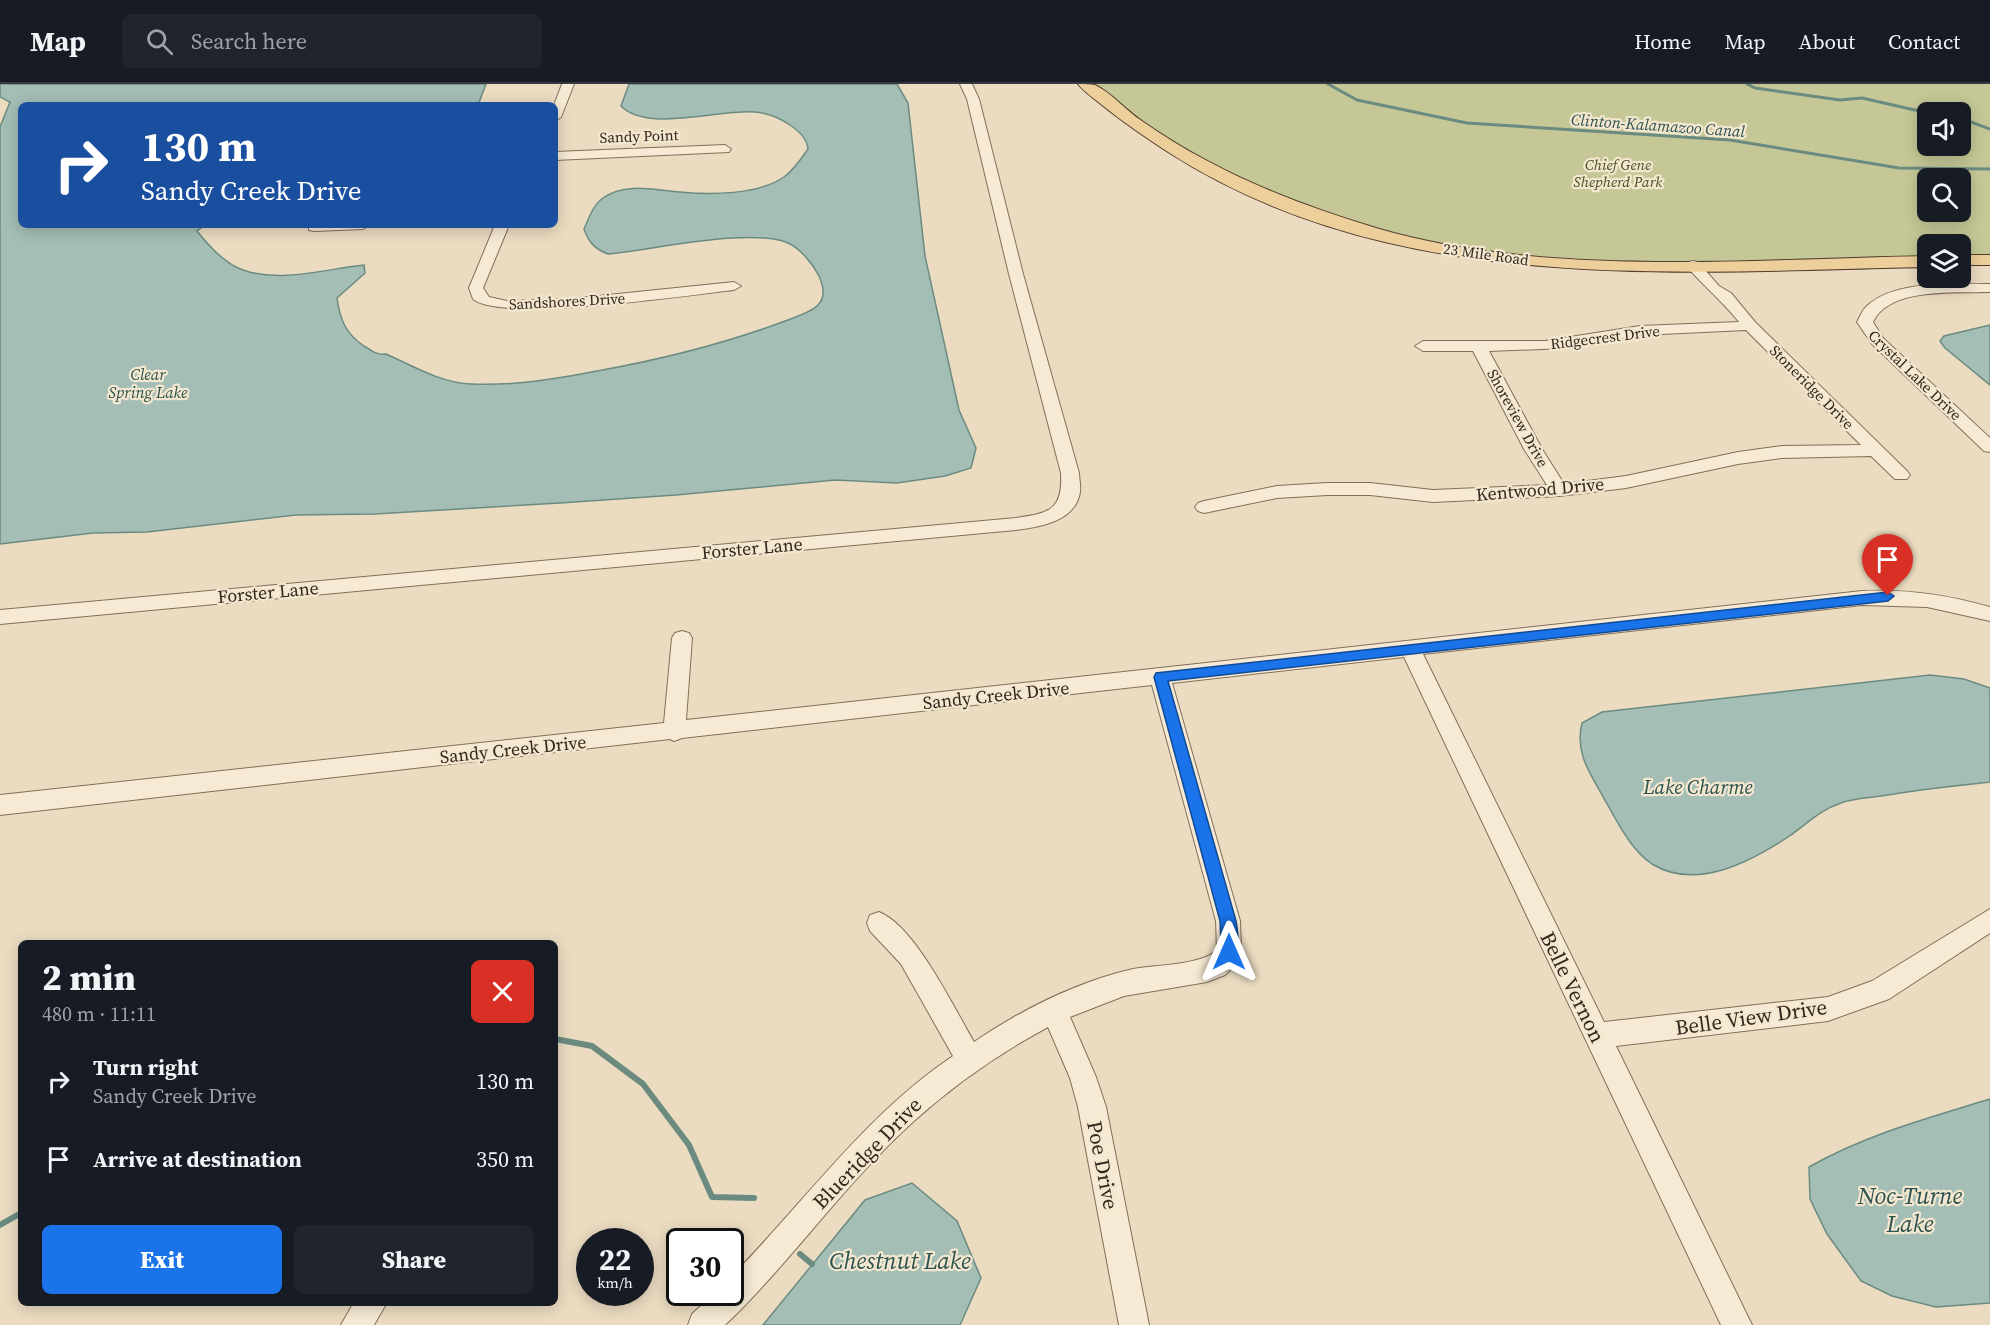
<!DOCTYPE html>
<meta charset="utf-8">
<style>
:root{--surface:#171b24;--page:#20242c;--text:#f1f3f6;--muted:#9ea1a6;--line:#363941;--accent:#1a73e8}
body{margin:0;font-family:"Source Serif 4",serif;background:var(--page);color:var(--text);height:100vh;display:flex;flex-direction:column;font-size:22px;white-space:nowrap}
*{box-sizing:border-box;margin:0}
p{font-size:20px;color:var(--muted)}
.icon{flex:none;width:33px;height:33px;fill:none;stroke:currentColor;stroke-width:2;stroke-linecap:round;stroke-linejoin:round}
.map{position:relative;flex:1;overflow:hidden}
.sheet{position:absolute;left:18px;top:856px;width:540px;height:366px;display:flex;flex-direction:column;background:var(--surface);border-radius:9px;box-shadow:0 3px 15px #0003}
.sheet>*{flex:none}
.guide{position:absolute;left:18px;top:18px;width:540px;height:126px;border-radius:9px;box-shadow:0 3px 15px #0003;background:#1a4fa0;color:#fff;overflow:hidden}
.buttons{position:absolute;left:1917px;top:18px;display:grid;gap:12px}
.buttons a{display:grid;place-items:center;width:54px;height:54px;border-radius:9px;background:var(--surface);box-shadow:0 3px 15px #0003;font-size:30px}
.speed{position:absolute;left:576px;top:1144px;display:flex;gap:12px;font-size:30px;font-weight:700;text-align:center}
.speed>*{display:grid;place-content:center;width:78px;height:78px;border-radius:50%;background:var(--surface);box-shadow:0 3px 15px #0003;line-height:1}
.speed small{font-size:15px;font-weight:400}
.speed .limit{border:3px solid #111;border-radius:9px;background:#fff;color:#111}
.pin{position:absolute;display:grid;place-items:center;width:51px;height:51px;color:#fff;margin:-62px -26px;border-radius:50% 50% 50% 0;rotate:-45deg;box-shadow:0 0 6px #0007}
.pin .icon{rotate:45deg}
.me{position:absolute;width:66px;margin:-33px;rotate:0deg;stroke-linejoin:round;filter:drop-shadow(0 0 4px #0008)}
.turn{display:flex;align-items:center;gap:21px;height:126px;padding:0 24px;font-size:27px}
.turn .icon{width:78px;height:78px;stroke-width:2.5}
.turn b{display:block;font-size:42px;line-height:51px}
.round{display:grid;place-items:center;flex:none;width:63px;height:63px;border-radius:9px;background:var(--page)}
.overview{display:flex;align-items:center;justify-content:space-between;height:102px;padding:0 24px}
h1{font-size:36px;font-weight:800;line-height:45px}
.action{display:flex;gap:12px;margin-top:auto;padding:12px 24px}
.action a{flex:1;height:69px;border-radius:9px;background:var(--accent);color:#fff;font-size:24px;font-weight:800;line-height:69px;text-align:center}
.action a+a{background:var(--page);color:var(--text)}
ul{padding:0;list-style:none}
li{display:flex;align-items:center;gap:18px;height:78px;padding:0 24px}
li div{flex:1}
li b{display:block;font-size:22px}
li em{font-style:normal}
header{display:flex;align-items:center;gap:36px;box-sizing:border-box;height:84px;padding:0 30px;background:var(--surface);border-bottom:2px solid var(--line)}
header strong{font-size:28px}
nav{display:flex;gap:33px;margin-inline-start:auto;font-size:21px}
.search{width:420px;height:54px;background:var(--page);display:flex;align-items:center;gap:15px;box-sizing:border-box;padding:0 21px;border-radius:9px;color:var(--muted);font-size:22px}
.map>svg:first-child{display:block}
</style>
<header>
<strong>Map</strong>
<div class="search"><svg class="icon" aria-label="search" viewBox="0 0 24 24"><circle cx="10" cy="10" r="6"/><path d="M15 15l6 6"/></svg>Search here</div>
<nav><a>Home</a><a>Map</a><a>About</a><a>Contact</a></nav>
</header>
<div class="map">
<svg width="1990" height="1241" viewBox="0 0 1990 1241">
<rect width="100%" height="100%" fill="#ebdcc1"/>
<path fill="#c5c896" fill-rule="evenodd" d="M 1089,0 L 1990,0 L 1990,172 L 1961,173 L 1960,160 L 1928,160 L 1927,174 L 1659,180 L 1611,178 L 1513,170 L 1419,155 L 1297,121 L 1202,80 ZM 1928,28 L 1960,28 L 1960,62 L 1928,62 ZM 1928,94 L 1960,94 L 1960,128 L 1928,128 Z"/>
<g fill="#a4beb5" stroke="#6b8b81" stroke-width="1.5">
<path d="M 0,0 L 486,0 L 478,21 L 21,21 L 21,141 L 205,141 L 197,147 C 208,161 225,180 243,186 C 280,199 326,185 364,181 L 365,189 L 337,214 C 340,236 346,250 364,262 C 372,267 376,271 386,270 C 413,282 441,299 471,300 C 514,302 555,295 597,287 C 658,276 719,261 777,240 C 787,236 811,229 818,221 C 826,213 823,201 819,192 C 813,180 800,164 788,159 C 751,143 652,166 608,170 C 595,165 589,159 584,145 C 589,134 593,121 603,114 C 625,98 655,106 680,108 C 710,111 758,111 784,93 C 794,86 801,75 808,65 C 807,54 799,47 790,41 C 780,34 767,29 755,28 C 719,25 647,49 621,22 L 629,0 L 897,0 L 908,19 L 925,172 L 959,326 L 976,364 L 971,384 L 945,392 L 897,399 L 835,396 L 676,411 L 560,419 L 375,430 L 296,431 L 147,448 L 93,449 L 0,460 L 0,43 L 10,18 L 0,13 Z"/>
<polygon points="1990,241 1990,301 1945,264 1940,257 1944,252"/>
<path d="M 1930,591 L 1964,595 L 1990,604 L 1990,698 C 1953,702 1917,706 1881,712 C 1868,714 1853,714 1841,719 C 1819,726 1806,741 1788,753 C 1750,778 1696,807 1652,780 C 1631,766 1618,739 1606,718 C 1592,692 1574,670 1582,639 L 1602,628 Z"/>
<path d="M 1990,1015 L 1990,1219 L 1936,1223 L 1892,1212 L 1861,1197 L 1827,1150 L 1810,1115 L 1809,1083 C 1865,1051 1928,1034 1990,1015 Z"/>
<polygon points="912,1099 957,1137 981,1194 960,1241 763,1241 865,1116"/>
</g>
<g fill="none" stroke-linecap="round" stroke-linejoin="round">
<g stroke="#6b8b81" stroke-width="3">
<polyline points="1328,0 1357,16 1467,39 1730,56 1899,84 1990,85"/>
<polyline points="1747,0 1755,4 1840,16 1862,14 1928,29"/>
<polyline points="1960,34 1990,45"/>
</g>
<g stroke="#6b8b81" stroke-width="6">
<polyline points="555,955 592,962 643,1000 689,1061 712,1113 754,1114"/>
<polyline points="0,1141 21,1129"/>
<polyline points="800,1170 812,1180"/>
</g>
<defs>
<g id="minor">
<polygon points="562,0 574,0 561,33 555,37 554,21"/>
<path d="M 960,0 L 972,0 L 979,15 L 1023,190 L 1079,389 C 1079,395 1081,402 1080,408 C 1076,437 1040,443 1016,446 L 0,540 L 0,526 L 1016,434 C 1050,429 1063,426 1061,389 L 1009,190 L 967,15 Z"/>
<polygon points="725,61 731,65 729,68 555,76 555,68"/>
<polygon points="309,141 370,141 363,145 314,147 309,146"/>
<path d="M 495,141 L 509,141 L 483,204 L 489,213 L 507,217 L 569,215 L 734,198 L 741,202 L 734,206 C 689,211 501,239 473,215 L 469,204 Z"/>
<path d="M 1693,177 L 1698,178 L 1719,202 L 1731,209 L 1755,238 L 1907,387 L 1910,391 L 1907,395 L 1895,395 L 1871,372 L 1781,374 L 1738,380 L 1626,404 L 1559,412 L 1433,418 L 1370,411 L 1327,411 L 1277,414 L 1204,429 L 1198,427 L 1195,423 L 1198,419 L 1204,417 L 1277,402 L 1327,399 L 1370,399 L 1433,406 L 1547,401 L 1524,365 L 1473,267 L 1423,267 L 1415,262 L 1423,257 L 1545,257 L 1640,242 L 1739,238 C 1723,218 1705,203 1688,184 L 1686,181 L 1688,178 ZM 1746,246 L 1861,361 L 1781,362 L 1738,368 L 1626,392 L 1564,400 L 1542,365 L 1489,267 L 1566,264 L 1640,251 Z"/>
<path d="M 1990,200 L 1990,208 C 1956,209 1889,203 1873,238 L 1883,254 L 1990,354 L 1990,368 L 1984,367 L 1872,260 L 1857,238 C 1860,233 1862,226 1867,222 C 1894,196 1955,200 1990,200 Z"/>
<path d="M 1862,507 C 1906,505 1948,511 1990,523 L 1990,537 L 1927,523 L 1862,521 L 1423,570 L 1604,938 L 1828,913 L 1872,897 L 1990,825 L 1990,849 L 1889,915 L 1828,937 L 1616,962 L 1752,1241 L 1721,1241 L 1404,573 L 1172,599 L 1240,837 L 1241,867 L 1235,881 L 1225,891 L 1207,898 L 1124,912 L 1070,933 L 1096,993 L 1106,1023 L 1149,1241 L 1119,1241 L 1078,1023 L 1070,994 L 1048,943 C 1000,969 955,1000 914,1037 C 845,1099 792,1177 725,1241 L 688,1241 L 692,1230 L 715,1209 L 730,1209 L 730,1194 C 804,1119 865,1031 953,972 L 901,880 L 870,847 L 867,839 L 870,831 L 879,828 C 915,842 954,924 974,958 C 1021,926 1077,898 1133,885 C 1154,881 1203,881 1217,866 L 1216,837 L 1152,601 L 682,654 L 674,657 L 670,655 L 0,731 L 0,711 L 664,639 L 672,554 L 675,549 L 682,547 L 689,549 L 692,554 L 686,636 Z"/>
<polygon points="353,1220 386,1220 374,1241 341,1241"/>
</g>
<g id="major">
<path d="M 1078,0 C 1083,0 1091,0 1095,1 C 1112,9 1126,27 1142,37 C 1213,87 1293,119 1376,144 C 1545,194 1752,175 1928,172 L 1928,183 C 1672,188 1394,213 1168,68 C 1145,53 1123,38 1102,21 C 1094,14 1084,8 1078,0 Z"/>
<rect x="1960" y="171" width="30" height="10"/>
</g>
</defs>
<use href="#minor" stroke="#836e5a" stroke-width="2"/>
<use href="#major" stroke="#513d2e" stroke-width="2"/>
<use href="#minor" fill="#f6ead4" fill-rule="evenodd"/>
<use href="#major" fill="#edcf9b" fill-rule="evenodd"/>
</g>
<path fill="#1a73e8" stroke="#114b97" stroke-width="1.5" d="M 1888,508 L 1894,512 L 1888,517 L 1168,597 L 1236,837 C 1238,850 1240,861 1234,873 L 1229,876 L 1223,873 C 1220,866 1221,847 1220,837 L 1154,593 L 1156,589 Z"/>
<g text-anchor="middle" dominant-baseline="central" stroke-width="4.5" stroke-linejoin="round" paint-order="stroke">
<g font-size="15" fill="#34271d" stroke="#f3e7d0">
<text transform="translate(639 52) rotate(-2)">Sandy Point</text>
<text transform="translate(1486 170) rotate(8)">23 Mile Road</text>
<text transform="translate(567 217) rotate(-3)">Sandshores Drive</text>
<text transform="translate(1605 253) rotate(-7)">Ridgecrest Drive</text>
<text transform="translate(1915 291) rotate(44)">Crystal Lake Drive</text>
<text transform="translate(1812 303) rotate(45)">Stoneridge Drive</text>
<text transform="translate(1518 334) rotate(61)">Shoreview Drive</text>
</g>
<g font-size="15" font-style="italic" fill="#474f25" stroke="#f3e7d0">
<text x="1618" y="80">Chief Gene<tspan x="1618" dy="17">Shepherd Park</tspan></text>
</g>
<g font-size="16" font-style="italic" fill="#2d534e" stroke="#f3e7d0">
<text transform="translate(1658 41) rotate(4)">Clinton-Kalamazoo Canal</text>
<text x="148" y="290">Clear<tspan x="148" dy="18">Spring Lake</tspan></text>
</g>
<g font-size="18" fill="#34271d" stroke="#f3e7d0">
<text transform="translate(1540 405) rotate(-5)">Kentwood Drive</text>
<text transform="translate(752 464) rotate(-5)">Forster Lane</text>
<text transform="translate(268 508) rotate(-5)">Forster Lane</text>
<text transform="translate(996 611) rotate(-6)">Sandy Creek Drive</text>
<text transform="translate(513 665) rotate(-6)">Sandy Creek Drive</text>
</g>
<g font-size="20" font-style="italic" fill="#2d534e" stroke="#f3e7d0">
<text x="1698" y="703">Lake Charme</text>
</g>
<g font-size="21" fill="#34271d" stroke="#f3e7d0">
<text transform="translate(1573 903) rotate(64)">Belle Vernon</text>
<text transform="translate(1751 933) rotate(-8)">Belle View Drive</text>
<text transform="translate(867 1069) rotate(-46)">Blueridge Drive</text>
<text transform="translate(1103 1081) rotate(79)">Poe Drive</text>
</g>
<g font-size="24" font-style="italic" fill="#2d534e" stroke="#f3e7d0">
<text x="1910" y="1111">Noc-Turne<tspan x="1910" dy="28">Lake</tspan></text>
<text x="900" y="1176">Chestnut Lake</text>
</g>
</g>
</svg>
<div class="buttons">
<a><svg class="icon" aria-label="sound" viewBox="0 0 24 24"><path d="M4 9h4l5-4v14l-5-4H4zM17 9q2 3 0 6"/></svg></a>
<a><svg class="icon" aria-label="search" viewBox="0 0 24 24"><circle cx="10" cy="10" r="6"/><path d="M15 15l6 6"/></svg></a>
<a><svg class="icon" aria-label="layers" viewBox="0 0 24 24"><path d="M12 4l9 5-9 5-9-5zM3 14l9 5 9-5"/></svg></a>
</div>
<div class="speed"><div>22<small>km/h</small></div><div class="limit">30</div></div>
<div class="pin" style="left:1888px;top:512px;background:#d93025"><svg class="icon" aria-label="arrive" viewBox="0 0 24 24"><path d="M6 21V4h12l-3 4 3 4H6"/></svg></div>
<svg class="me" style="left:1229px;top:868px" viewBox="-20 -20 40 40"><path d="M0-17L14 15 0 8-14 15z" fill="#1a73e8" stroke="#fff" stroke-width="4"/></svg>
<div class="guide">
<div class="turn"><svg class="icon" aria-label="right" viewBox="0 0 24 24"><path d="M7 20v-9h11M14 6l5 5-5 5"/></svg><div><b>130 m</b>Sandy Creek Drive</div></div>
</div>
<section class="sheet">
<div class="overview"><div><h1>2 min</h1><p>480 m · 11:11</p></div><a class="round" style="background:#d93025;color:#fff"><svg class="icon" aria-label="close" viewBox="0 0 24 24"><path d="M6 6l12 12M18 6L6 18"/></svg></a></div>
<ul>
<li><svg class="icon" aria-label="right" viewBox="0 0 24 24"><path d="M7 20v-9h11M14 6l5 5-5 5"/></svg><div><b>Turn right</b><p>Sandy Creek Drive</p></div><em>130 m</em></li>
<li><svg class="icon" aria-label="arrive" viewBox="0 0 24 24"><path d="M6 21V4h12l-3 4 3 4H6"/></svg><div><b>Arrive at destination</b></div><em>350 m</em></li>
</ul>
<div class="action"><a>Exit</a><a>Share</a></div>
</section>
</div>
